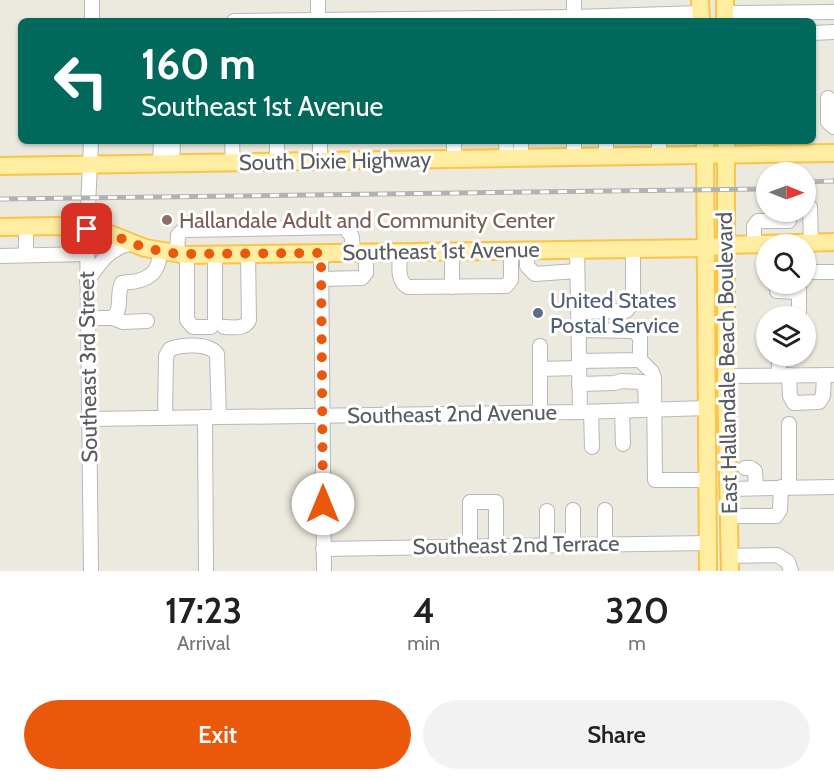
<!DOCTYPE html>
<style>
:root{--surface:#fff;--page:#f2f2f2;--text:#202124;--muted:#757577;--accent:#ea580c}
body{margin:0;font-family:Cabin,sans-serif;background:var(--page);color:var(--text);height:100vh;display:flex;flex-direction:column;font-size:22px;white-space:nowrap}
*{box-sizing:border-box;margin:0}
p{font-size:20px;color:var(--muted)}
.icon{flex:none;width:33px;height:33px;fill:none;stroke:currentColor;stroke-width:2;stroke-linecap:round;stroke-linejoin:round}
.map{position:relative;height:571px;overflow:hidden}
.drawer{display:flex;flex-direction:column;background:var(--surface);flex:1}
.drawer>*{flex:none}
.guide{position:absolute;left:18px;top:18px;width:798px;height:126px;border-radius:9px;box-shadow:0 2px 4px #0004;background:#00695c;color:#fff;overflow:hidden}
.needle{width:39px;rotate:91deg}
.controls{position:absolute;left:756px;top:162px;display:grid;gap:12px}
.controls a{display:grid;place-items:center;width:60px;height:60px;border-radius:50%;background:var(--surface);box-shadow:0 2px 4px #0004;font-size:30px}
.pin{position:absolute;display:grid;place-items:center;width:51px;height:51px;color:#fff;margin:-26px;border-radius:12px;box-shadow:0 3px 9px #0006}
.me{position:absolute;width:66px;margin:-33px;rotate:0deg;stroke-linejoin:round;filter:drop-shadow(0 0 4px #0008)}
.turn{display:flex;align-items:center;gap:21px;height:126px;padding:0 24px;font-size:27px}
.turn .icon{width:78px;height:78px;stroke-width:2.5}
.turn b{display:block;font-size:42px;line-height:51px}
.eta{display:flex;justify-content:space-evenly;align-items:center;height:102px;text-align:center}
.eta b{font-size:36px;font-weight:600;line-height:42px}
.button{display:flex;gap:12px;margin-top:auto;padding:12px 24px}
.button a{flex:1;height:69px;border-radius:36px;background:var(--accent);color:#fff;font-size:24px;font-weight:600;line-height:69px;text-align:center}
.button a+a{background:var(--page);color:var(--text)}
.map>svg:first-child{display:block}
</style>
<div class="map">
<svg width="834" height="571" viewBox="0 0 834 571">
<rect width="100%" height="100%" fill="#ece9de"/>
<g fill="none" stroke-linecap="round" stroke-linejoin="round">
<defs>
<g id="minor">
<polyline points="92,0 92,21"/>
<polyline points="318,0 318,21"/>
<polyline points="574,0 574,21"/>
<polyline points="725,13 834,12"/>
<polyline points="234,21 574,17 700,13"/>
<polyline points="813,33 834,32"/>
<polyline points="828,98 828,122 834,127"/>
<polyline points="91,141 87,229 91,571"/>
<polyline points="232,141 233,163"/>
<polyline points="277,141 277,162"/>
<polyline points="320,141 320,161"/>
<polyline points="506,141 507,158"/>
<polyline points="521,141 521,158"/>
<polyline points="606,141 606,156"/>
<polyline points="659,155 659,141"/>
<polyline points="574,157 574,141"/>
<polyline points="454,159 454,141"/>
<polyline points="160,163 161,141"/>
<polyline points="172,163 173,141"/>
<polyline points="810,207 811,243"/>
<polyline points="26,227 26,255"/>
<polyline points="754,244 754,226 758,221 789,221"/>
<polyline points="577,249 580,412"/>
<polyline points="527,250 527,266 535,274 577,271"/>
<path d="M 400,252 C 400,264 396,281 408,287 L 506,286 L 511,280 L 511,250"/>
<polyline points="321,253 324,571"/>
<polyline points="177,254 178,235 183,230 345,227 352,237 353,253"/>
<polyline points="187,255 187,320 193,327 211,327 215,322 215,254"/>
<polyline points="0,256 87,254"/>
<polyline points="806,272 834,272"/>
<polyline points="321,279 362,278 366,273 366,252"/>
<path d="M 87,281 C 101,262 107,250 131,243"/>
<polyline points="799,284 799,316"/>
<polyline points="452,287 452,251"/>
<polyline points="777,291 799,292"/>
<polyline points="578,312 626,311 633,303 633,249"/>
<path d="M 88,318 L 113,318 C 123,308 116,295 122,283 C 127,281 131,283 137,281 C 154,277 159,268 160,252"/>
<polyline points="113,318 123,322 147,321"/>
<path d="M 224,327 C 233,327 245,330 249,320 L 248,254"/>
<polyline points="578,330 634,331 640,337 640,360 579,361"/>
<polyline points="540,346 540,369"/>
<polyline points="779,356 779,375"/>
<polyline points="640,360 652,372 654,378 655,480 708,480"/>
<polyline points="789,375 790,396 794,403 819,402 823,396 824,375"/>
<polyline points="726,376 834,375"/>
<polyline points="579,384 615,383 621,381 642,382 645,389 646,405"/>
<polyline points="622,411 623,444"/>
<polyline points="591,412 592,447"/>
<polyline points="540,413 540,369 579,368"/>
<polyline points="205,417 206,571"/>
<path d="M 165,418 L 166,356 L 170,349 C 183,344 209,343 217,354 L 219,417"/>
<polyline points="89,419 580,412 707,408"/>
<polyline points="789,424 789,487"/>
<polyline points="745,468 751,468 755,471 756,488"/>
<polyline points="729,489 834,487"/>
<polyline points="573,510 573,544"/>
<polyline points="605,510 605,543"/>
<polyline points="547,511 547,544"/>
<polyline points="729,516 776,516 780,510 781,487"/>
<polyline points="470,546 470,502 496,502 496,546"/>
<polyline points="323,549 708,543"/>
<polyline points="729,556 777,555 788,562 791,571"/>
</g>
<g id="major">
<polyline points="700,0 701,21"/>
<polyline points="725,0 725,21"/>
<polyline points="705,141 708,571"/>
<polyline points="726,141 726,376 730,571"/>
<polyline points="0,166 834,153"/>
<polyline points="0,227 56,226 87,229 110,234 145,248 187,255 706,248 725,245 834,242"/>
</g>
</defs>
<use href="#minor" stroke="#b5b8bd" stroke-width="16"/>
<use href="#major" stroke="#fbc448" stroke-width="20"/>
<use href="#minor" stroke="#fff" stroke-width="14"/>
<use href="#major" stroke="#ffeda1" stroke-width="16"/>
<defs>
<g id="rail">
<polyline points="806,182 834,181"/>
<polyline points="0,199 766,189"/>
</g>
</defs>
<use href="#rail" stroke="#b1b2b2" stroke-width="5"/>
<use href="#rail" stroke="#fff" stroke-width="3" stroke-dasharray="9" stroke-linecap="butt"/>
</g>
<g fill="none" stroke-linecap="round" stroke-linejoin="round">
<polyline stroke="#ea580c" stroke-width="10" stroke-dasharray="0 18" points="87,229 110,234 145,248 177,254 321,253 323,504"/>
</g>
<circle fill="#8d6e63" stroke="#fff" stroke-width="2" cx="167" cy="220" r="6"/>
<circle fill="#5c6f8a" stroke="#fff" stroke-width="2" cx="538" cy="313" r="6"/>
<g text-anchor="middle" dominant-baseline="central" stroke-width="6" stroke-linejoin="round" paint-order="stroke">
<g font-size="22" fill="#585c61" stroke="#fff">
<text transform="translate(335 161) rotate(-1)">South Dixie Highway</text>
<text transform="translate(441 251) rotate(-1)">Southeast 1st Avenue</text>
<text transform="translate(727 363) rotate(-91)">East Hallandale Beach Boulevard</text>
<text transform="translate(88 367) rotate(-91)">Southeast 3rd Street</text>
<text transform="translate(452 414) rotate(-1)">Southeast 2nd Avenue</text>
<text transform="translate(516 545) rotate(-1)">Southeast 2nd Terrace</text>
</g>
<g font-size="22" fill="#785e54" stroke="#fff" text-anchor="start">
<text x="179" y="220">Hallandale Adult and Community Center</text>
</g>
<g font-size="22" fill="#4e5e75" stroke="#fff" text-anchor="start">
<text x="550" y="300">United States<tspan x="550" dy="25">Postal Service</tspan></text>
</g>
</g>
</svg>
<div class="controls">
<a><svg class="needle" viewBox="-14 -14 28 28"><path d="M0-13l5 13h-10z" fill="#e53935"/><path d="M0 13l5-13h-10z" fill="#757577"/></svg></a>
<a><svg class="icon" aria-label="search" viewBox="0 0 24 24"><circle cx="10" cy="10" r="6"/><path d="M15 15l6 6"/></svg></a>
<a><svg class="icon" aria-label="layers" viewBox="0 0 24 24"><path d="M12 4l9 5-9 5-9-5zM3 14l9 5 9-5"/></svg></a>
</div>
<div class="pin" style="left:87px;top:229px;background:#d93025"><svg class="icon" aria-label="arrive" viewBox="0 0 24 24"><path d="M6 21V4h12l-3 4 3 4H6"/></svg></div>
<svg class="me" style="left:323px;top:504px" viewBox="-20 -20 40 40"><circle r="19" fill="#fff"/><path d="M0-13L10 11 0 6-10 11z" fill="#ea580c"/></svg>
<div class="guide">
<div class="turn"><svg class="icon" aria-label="left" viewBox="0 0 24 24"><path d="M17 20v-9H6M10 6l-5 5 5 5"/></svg><div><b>160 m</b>Southeast 1st Avenue</div></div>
</div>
</div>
<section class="drawer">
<div class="eta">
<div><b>17:23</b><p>Arrival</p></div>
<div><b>4</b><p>min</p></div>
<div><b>320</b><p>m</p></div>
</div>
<div class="button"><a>Exit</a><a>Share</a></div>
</section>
